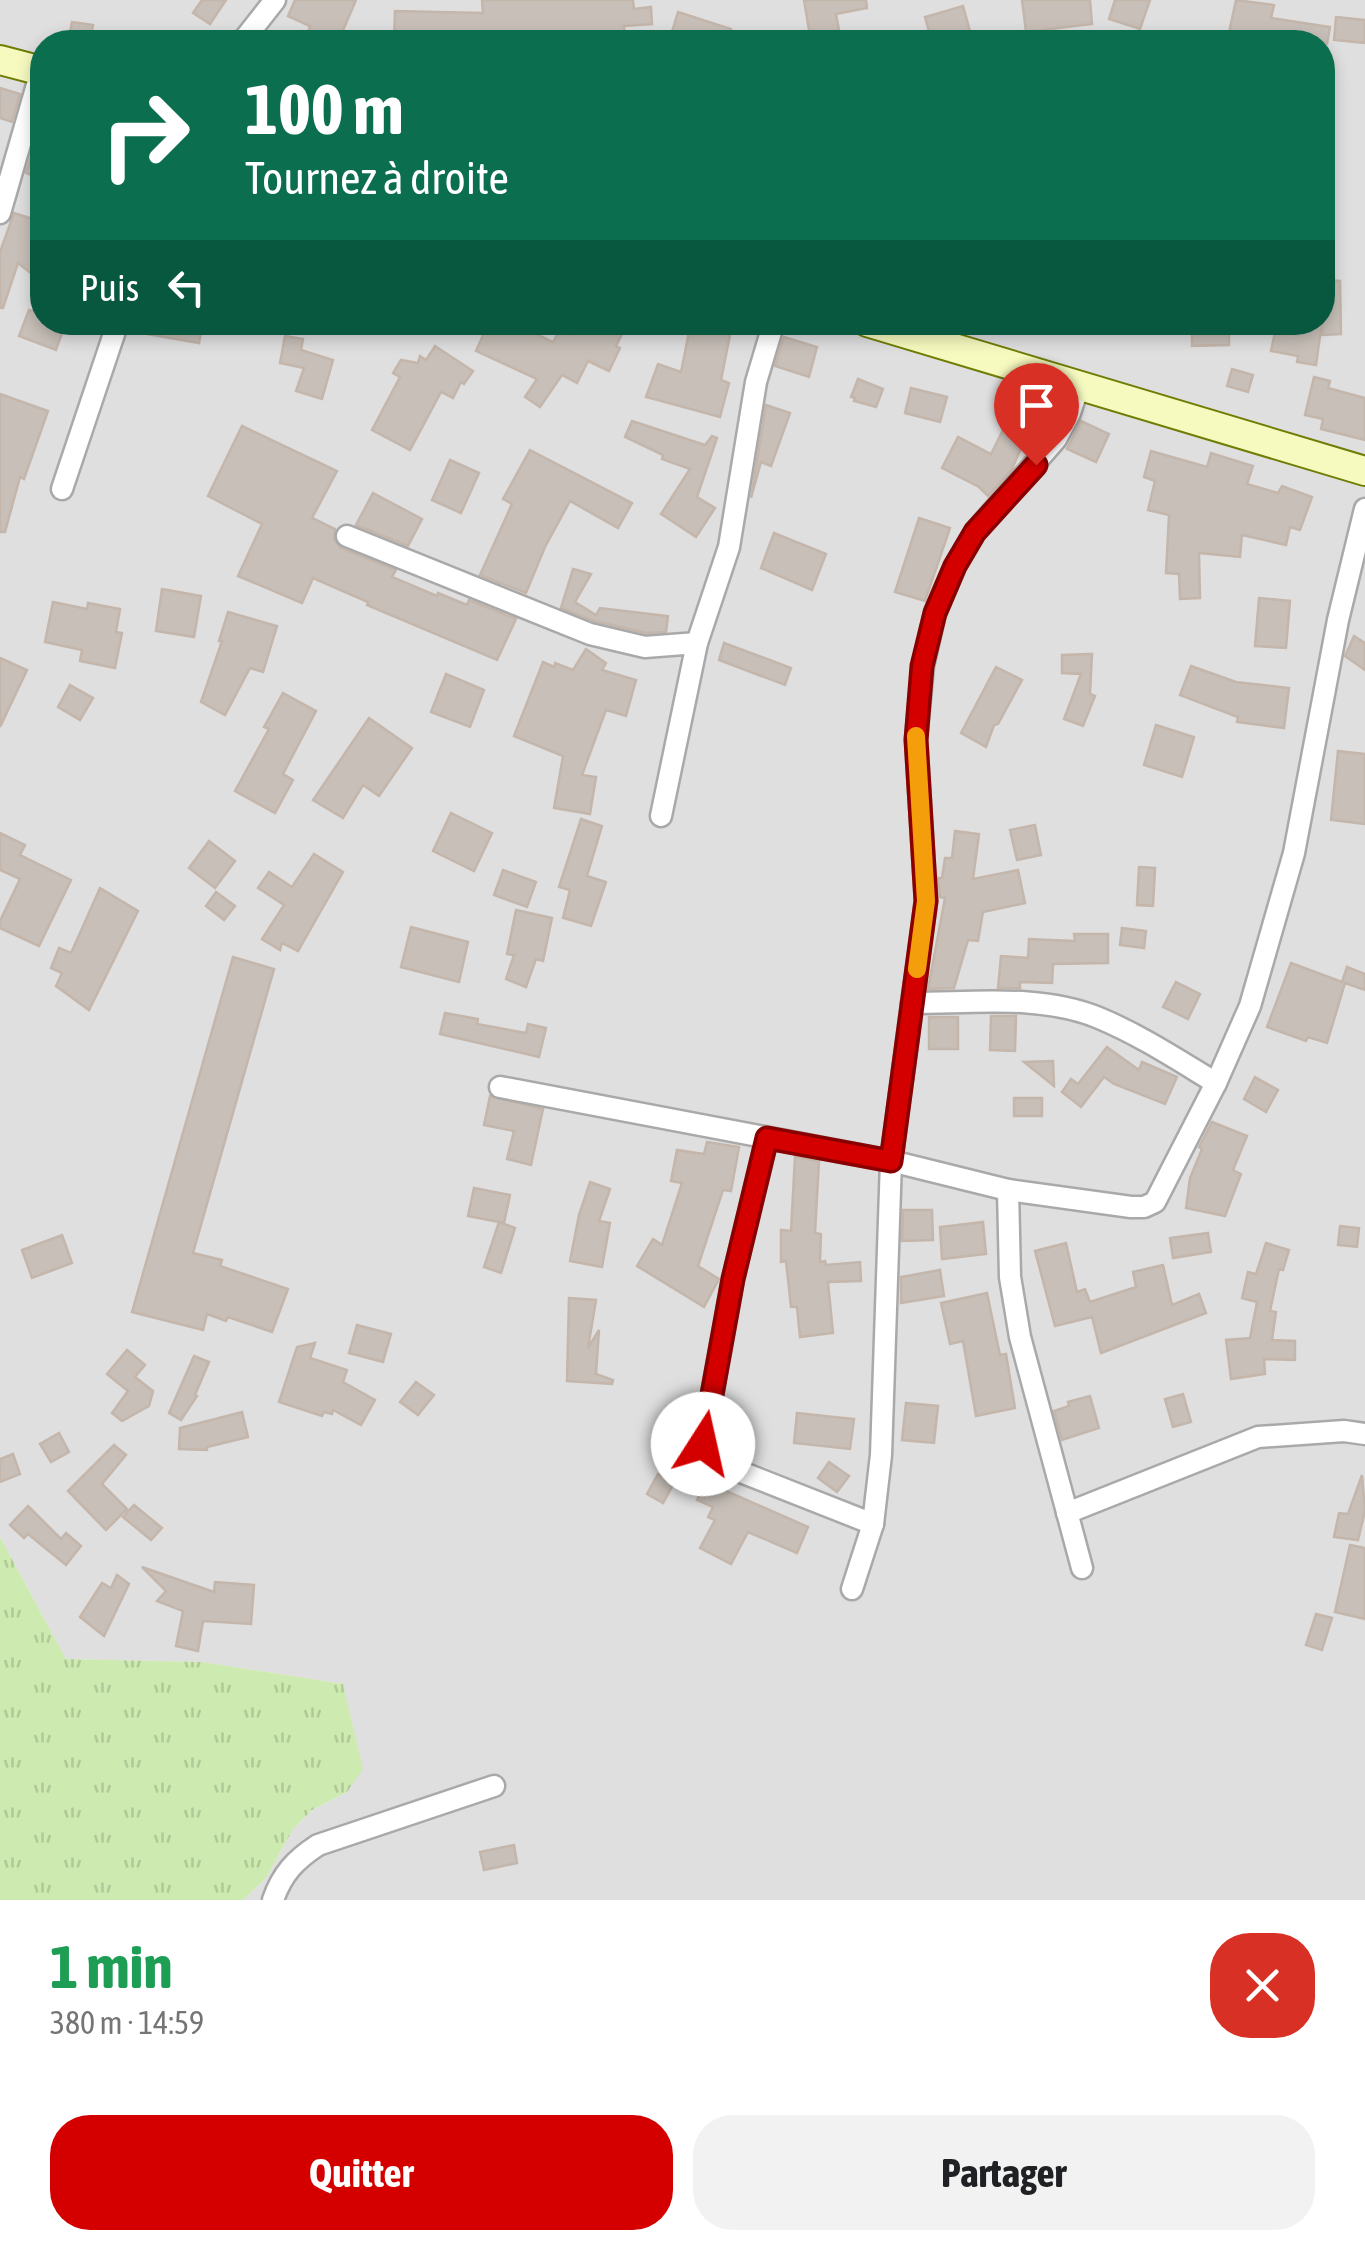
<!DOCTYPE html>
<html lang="fr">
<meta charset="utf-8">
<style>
:root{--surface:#fff;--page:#f2f2f2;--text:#202124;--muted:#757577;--accent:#d40000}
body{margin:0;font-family:"Asap Condensed",sans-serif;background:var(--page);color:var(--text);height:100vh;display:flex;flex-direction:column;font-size:38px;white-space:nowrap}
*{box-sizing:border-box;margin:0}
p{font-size:32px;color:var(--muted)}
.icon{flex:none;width:55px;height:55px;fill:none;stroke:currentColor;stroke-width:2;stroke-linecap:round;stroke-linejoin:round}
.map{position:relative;height:1900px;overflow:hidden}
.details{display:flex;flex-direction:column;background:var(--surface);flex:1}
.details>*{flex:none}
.banner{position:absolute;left:30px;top:30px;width:1305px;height:305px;border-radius:40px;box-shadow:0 5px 15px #0003;background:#0b6e4f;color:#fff;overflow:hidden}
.pin{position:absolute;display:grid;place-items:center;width:85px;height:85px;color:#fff;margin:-102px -42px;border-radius:50% 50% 50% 0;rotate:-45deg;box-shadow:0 0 10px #0007}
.pin .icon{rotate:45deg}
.me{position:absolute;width:110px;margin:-55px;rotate:10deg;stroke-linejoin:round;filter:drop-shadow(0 0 8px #0008)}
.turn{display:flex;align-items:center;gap:35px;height:210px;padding:0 50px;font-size:45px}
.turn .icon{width:130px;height:130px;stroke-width:2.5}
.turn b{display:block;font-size:70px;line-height:85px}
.then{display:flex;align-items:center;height:95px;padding:0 50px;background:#0003;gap:20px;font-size:38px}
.round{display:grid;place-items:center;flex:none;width:105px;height:105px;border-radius:40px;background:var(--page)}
.summary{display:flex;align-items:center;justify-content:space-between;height:170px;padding:0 50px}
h1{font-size:60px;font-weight:700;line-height:75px;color:#1e9e55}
.cta{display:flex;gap:20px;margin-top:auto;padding:20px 50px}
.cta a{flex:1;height:115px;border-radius:40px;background:var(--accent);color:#fff;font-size:40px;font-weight:700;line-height:115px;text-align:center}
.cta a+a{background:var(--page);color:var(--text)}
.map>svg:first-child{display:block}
</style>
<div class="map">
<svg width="1365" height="1900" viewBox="0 0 1365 1900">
<defs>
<pattern id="grass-tufts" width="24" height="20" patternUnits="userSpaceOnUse" patternTransform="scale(2.5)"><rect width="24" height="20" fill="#cdebb0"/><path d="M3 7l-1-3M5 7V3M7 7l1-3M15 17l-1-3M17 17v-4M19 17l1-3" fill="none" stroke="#b0c997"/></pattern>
</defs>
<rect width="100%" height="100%" fill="#f2efe9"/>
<path fill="#e0dfdf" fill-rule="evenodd" d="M 0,0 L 1365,0 L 1365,1900 L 243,1900 L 266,1878 L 293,1829 L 312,1810 L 347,1792 L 343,1684 L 202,1662 L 66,1659 L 0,1537 ZM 42,42 L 1322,42 L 1322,322 L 42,322 Z"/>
<polygon fill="url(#grass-tufts)" points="0,1537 66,1659 202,1662 343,1684 363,1769 347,1792 312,1810 293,1829 266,1878 243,1900 0,1900"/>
<g fill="#c7bfb8" stroke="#c4b6ab" stroke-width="2.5">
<polygon points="202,0 226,0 210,24 193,13"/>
<polygon points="295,0 356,0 338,42 305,42 310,26 288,16"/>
<polygon points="482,0 633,0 634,9 651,7 652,24 624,26 625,42 394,42 395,11 483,13"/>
<polygon points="804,0 866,0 867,8 836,14 839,30 810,36"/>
<polygon points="1022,0 1090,0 1092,24 1026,32"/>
<polygon points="1115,0 1150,0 1140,29 1109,19"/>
<polygon points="1236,0 1274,5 1271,18 1330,27 1327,44 1293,38 1292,42 1227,42"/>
<polygon points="963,6 973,42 932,42 925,17"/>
<polygon points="678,12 731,29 726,42 695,42 671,35"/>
<polygon points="1336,17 1365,20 1365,43 1334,40"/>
<polygon points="72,22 93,25 90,42 68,42"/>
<polygon points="0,88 20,94 12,122 0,118"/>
<polygon points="39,130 42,130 42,179 26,173"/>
<polygon points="14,213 42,222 42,282 18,263 3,308 0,308 0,252"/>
<polygon points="1322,280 1340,281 1341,334 1322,335"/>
<polygon points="29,310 42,314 42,322 66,322 56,350 19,336"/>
<polygon points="131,322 203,322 199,343 130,331"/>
<polygon points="489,322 512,322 553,342 561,328 574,335 581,322 628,322 616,346 620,348 609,371 588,361 577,383 562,375 540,407 525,397 537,379 476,351"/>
<polygon points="691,322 731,330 721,380 729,383 720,417 646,397 658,364 681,372"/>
<polygon points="1288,322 1322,322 1316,365 1297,362 1298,356 1271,351 1275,332 1286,334"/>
<polygon points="1229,327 1229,345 1192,346 1192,328"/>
<polygon points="285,336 303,339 301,350 333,360 322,399 296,391 304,368 280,363"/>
<polygon points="784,337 817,347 809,377 775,366"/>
<polygon points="435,346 473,371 464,384 461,382 453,398 441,392 410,450 372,430 400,377 393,373 401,360 418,363 420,356 426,360"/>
<polygon points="1232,369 1253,375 1248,392 1227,386"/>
<polygon points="1314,377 1330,381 1328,388 1365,398 1365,440 1321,429 1323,419 1305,415"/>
<polygon points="858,379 883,389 876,407 854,401 855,398 851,397"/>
<polygon points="911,388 947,397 940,422 905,413"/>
<polygon points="0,394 48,411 24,479 20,477 5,532 0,532"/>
<polygon points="766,405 790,413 771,466 761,462 751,498"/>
<polygon points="632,421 705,445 712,436 717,438 697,497 715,508 696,537 661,514 690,469 662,459 663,455 625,437"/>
<polygon points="1081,421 1109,434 1096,462 1067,449"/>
<polygon points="242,426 337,471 312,518 335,529 334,539 341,548 396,570 392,577 437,596 438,593 467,605 469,600 516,619 497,660 367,605 368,602 313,578 302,603 238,576 262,524 208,496"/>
<polygon points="1004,428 1025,439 1012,469 988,496 979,487 942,468 958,437 991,454"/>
<polygon points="530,450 632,503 618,528 570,501 545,547 526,593 480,575 512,504 503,499"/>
<polygon points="1151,451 1207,467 1211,453 1253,466 1247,484 1278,493 1282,486 1312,497 1300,530 1290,527 1286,545 1242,535 1240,557 1199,553 1200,598 1180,599 1179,574 1166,573 1169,515 1148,510 1155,481 1144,477"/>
<polygon points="450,460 479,473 461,513 432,500"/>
<polygon points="373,493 422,519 408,546 356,525"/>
<polygon points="919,518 950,528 925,601 895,592"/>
<polygon points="774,533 826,554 812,590 761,568"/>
<polygon points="573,569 591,574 575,602 596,615 600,608 668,616 666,632 646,633 594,621 561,608"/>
<polygon points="162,589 201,596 194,637 156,631"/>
<polygon points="1259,598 1290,601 1286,648 1255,646"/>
<polygon points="53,602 87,609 88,603 120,609 116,632 122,633 115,668 80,661 82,650 45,642"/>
<polygon points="228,612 277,626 263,672 250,668 225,715 201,702 222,641 219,641"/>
<polygon points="1354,636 1365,643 1365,670 1345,656"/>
<polygon points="724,643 791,668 785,685 719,660"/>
<polygon points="586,649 606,663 602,670 636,680 626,716 606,710 582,775 596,777 590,814 554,808 563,756 514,736 543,662 554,667 555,663 573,670"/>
<polygon points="1089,654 1092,654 1090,694 1095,696 1083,726 1064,719 1081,674 1062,673 1062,655"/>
<polygon points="0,658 27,670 0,727"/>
<polygon points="1191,666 1236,682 1289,688 1284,728 1237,722 1238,717 1180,695"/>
<polygon points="996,667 1022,680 998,724 994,725 986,747 961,733"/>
<polygon points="446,674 484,690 470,727 431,712"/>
<polygon points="70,685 93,698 80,720 58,707"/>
<polygon points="283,693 316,711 283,774 293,780 275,813 235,791 269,729 264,727"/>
<polygon points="369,718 412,748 379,796 363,785 343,818 313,800"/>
<polygon points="1156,725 1194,737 1182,777 1144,765"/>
<polygon points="1338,751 1365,754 1365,824 1331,820"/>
<polygon points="451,813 492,833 474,871 433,851"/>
<polygon points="581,819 602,826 587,876 606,882 591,926 563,918 570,890 559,887"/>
<polygon points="1035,825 1041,855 1017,860 1010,830"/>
<polygon points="955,831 979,834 973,879 1018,870 1025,903 983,912 978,941 968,940 954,988 928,989 945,898 940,897 938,878 942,878 945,858 952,858"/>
<polygon points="0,833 25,845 20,855 71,880 39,946 0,928 0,921 20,879 0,870"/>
<polygon points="209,841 235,861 215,888 189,868"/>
<polygon points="314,854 343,872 298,951 282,943 280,950 262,939 284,905 258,888 269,872 292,887"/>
<polygon points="1139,867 1155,868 1153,906 1137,905"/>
<polygon points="503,870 536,882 527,907 494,895"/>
<polygon points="100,888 138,911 89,1010 56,986 62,973 51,968 59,948 71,953"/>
<polygon points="216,892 235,906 224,920 206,906"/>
<polygon points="516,910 552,918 543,961 536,959 526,987 506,979 514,955 507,954"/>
<polygon points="411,927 468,942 459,982 401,967"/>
<polygon points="1122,928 1146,931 1144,948 1120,945"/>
<polygon points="1074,934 1108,934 1108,963 1053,964 1052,983 1020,982 1020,988 998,988 1001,956 1028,958 1029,939 1075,941"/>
<polygon points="233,957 274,969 193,1253 222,1260 220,1266 288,1289 272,1332 228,1317 226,1321 207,1314 203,1330 132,1312"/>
<polygon points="1291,963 1342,982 1347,967 1365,974 1365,990 1345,983 1327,1043 1308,1037 1306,1041 1267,1027"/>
<polygon points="1176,982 1200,994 1188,1019 1163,1007"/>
<polygon points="445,1013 478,1019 477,1024 526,1033 528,1024 546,1028 539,1057 440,1034"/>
<polygon points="991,1016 1016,1016 1015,1051 990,1050"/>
<rect x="929" y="1017" width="29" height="32"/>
<polygon points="1107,1047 1139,1070 1142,1062 1177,1077 1165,1104 1114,1084 1104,1077 1081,1107 1062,1092 1071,1079 1078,1084"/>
<polygon points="1053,1061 1054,1086 1024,1062"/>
<polygon points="1255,1077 1278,1090 1266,1112 1244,1099"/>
<polygon points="490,1096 543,1109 531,1165 507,1159 514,1131 484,1125"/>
<rect x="1014" y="1098" width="28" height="18"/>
<polygon points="1212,1122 1247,1136 1233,1170 1241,1174 1225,1216 1186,1208 1190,1178 1202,1149 1199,1147"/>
<polygon points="707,1142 739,1147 731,1191 723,1190 698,1266 719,1279 704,1307 637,1266 653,1239 662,1245 682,1183 671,1181 677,1150 704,1154"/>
<polygon points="795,1157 819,1161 815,1233 821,1234 820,1262 825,1261 826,1265 860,1262 861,1281 828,1282 833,1333 800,1337 797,1307 791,1307 786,1261 781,1262 781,1230 791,1231"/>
<polygon points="590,1182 610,1189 599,1221 610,1223 602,1267 570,1261 579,1215"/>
<polygon points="474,1188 510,1195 504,1223 468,1216"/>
<polygon points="903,1210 932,1210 933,1240 902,1241"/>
<polygon points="499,1222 515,1228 501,1273 484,1267"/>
<polygon points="983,1222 986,1254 942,1259 940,1227"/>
<polygon points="1340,1226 1359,1228 1357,1247 1338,1245"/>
<polygon points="1208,1233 1211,1252 1173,1258 1170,1238"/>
<polygon points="62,1235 72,1263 32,1278 22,1250"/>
<polygon points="1066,1243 1077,1292 1085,1289 1090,1302 1136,1287 1133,1272 1163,1265 1172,1305 1199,1294 1206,1313 1101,1353 1092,1317 1055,1326 1035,1251"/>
<polygon points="1266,1243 1289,1250 1283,1270 1279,1269 1270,1311 1276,1312 1272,1340 1295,1341 1295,1360 1264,1359 1265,1374 1231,1379 1226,1340 1250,1338 1257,1302 1242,1298 1248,1272 1256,1274"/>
<polygon points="940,1270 944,1296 901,1303 901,1277"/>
<polygon points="987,1293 1000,1355 1006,1354 1015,1408 976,1416 963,1341 950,1344 941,1303"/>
<polygon points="569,1298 596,1300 588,1348 599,1330 596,1374 613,1380 612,1384 567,1381"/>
<polygon points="357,1325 391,1334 383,1362 349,1353"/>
<polygon points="315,1343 310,1358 347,1370 343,1382 375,1400 361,1425 333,1410 332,1414 324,1412 322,1416 279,1402 297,1347"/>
<polygon points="127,1350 145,1365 135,1377 153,1391 149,1406 122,1421 112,1413 128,1391 107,1374"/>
<polygon points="194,1356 209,1362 195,1395 197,1396 181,1420 169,1413"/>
<polygon points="416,1382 434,1395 418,1415 400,1402"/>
<polygon points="1183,1394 1191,1422 1173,1427 1165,1399"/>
<polygon points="1090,1396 1099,1428 1062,1440 1054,1411 1069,1406 1068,1402"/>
<polygon points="906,1403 938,1406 934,1443 902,1440"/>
<polygon points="242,1412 248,1437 207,1447 207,1450 179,1449 180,1428"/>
<polygon points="797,1413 854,1419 850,1449 794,1443"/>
<polygon points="59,1433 69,1452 51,1462 40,1444"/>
<polygon points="114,1445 126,1455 102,1484 127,1509 106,1530 68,1491"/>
<polygon points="13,1454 20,1474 0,1482 0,1459"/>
<polygon points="829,1462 849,1476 837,1492 818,1478"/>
<polygon points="658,1474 674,1483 663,1503 647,1494"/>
<polygon points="1362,1475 1365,1511 1358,1540 1334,1537 1339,1513 1348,1514"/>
<polygon points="706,1482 808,1527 797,1553 748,1532 731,1564 700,1548 715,1520 708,1517 713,1507 697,1500"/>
<polygon points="134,1505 162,1528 151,1540 123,1517"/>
<polygon points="28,1506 61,1539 66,1533 81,1546 66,1565 28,1534 24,1538 10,1525"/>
<polygon points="1350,1545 1365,1548 1365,1619 1335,1612"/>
<polygon points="142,1567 214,1592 215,1582 254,1585 251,1624 203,1621 198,1651 176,1646 183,1611 157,1601 166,1591"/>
<polygon points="117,1575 129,1584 104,1636 80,1617 102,1583 111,1588"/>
<polygon points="1316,1614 1332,1618 1322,1650 1306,1645"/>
<polygon points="514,1845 517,1863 484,1870 480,1852"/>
</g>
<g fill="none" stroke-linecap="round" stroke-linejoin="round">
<defs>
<g id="minor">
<polyline points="242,42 275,0"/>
<polyline points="0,213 41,71"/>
<polyline points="62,489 118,322"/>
<polyline points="347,536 590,634 645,647 697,643"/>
<polyline points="661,816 697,643 729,547 756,382 774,322"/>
<path d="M 912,1003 C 973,1003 1042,994 1099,1018 C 1140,1035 1178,1060 1216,1083"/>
<polyline points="500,1087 891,1161 1008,1190 1131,1207 1144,1207 1155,1202 1216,1083 1250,1006 1294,853 1338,620 1365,509"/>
<polyline points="767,1138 733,1279 703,1444 707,1454 718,1463 873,1524"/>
<polyline points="1008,1190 1010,1277 1020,1337 1082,1568"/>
<polyline points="1067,1513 1258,1437 1344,1431 1365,1434"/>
<polyline points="852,1589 873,1524 881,1455 891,1161 926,901 916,739 923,666 935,613 955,566 975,532 1056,439 1070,413 1079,385"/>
<path d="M 273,1900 C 282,1874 295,1860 318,1845 L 494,1786"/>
</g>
<g id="secondary">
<polyline points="0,60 42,71"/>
<polyline points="867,322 1365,471"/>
</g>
</defs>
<use href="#minor" stroke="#a9a9a9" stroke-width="25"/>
<use href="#secondary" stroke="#707d05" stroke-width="32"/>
<use href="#minor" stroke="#fff" stroke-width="20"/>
<use href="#secondary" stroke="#f7fabf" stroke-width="28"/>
</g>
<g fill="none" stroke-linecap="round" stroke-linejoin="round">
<defs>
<polyline id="route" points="703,1444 733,1279 767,1138 891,1161 926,901 916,740 922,666 935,613 955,566 975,532 1036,465"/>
</defs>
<use href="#route" stroke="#8a0000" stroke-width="25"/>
<use href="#route" stroke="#d40000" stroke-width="18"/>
<polyline stroke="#f59e0b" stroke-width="18" points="916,736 926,901 917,969"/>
</g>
</svg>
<div class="pin" style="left:1036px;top:465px;background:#d93025"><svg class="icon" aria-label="arrive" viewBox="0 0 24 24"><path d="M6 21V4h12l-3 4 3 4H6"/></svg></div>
<svg class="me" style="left:703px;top:1444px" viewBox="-20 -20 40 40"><circle r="19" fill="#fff"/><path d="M0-13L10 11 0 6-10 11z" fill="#d40000"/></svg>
<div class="banner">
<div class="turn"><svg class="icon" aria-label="right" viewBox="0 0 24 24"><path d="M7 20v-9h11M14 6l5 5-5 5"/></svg><div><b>100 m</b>Tournez à droite</div></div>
<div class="then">Puis<svg class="icon" aria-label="left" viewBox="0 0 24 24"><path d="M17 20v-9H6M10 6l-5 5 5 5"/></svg></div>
</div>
</div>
<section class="details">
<div class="summary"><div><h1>1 min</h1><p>380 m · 14:59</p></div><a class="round" style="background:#d93025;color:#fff"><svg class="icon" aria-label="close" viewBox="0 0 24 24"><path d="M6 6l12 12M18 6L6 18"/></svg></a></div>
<div class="cta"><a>Quitter</a><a>Partager</a></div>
</section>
